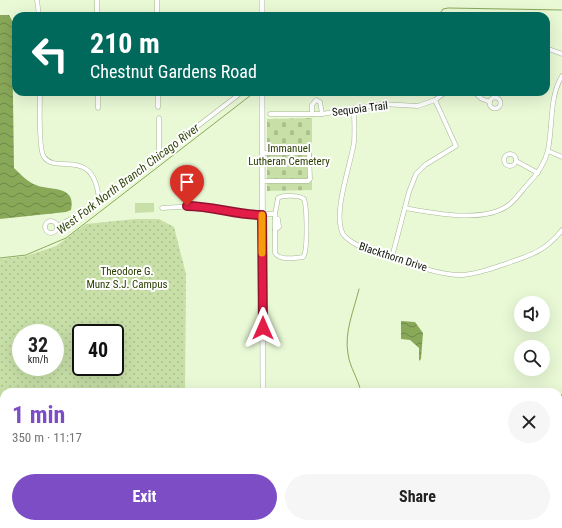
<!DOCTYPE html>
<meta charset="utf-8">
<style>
:root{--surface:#fff;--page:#f6f6f6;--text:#222;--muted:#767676;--accent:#7c4dc5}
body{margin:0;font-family:"Roboto Condensed",sans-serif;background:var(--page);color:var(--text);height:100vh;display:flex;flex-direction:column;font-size:15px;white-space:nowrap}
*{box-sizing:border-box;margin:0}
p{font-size:13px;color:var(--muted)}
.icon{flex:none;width:22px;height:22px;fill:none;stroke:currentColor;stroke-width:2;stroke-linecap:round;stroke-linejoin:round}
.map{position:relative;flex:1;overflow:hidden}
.sheet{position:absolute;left:0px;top:388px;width:562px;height:140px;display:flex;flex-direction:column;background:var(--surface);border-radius:12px 12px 0 0;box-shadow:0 4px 16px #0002}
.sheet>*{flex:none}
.top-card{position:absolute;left:12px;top:12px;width:538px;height:84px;border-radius:12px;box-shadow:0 4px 16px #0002;background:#00695c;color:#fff;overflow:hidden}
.buttons{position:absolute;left:514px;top:296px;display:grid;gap:8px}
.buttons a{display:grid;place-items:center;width:36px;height:36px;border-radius:50%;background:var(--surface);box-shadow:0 4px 16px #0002;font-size:20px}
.speed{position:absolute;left:12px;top:324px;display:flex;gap:8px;font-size:20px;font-weight:700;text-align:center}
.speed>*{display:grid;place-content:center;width:52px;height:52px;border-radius:50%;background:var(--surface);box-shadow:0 4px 16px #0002;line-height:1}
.speed small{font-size:10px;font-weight:400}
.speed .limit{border:2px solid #111;border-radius:6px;background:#fff;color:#111}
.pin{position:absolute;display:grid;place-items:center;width:34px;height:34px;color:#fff;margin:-41px -17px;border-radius:50% 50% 50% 0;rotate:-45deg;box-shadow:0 0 4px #0007}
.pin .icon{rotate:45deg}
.me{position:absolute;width:44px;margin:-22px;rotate:0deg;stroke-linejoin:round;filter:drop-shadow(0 0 3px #0008)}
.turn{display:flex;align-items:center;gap:14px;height:84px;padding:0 12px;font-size:18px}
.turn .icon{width:52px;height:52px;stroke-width:2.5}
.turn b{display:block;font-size:28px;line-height:34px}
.round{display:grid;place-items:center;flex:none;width:42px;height:42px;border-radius:21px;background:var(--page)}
.head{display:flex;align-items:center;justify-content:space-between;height:68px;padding:0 12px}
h1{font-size:24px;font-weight:700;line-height:30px;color:var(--accent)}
.action{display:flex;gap:8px;margin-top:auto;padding:8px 12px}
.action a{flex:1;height:46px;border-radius:24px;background:var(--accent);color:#fff;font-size:16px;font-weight:700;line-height:46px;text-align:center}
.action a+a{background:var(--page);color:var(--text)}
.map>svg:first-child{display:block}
</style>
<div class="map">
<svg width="562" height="528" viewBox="0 0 562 528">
<defs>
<pattern id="cemetery-stones" width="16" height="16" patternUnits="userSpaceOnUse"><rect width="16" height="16" fill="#c8e0a8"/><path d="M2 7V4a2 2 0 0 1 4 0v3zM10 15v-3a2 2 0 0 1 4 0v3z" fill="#abbf8f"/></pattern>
<pattern id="park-dots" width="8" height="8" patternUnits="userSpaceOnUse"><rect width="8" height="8" fill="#c8e0a8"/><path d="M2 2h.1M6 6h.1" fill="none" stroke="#abbf8f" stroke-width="1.8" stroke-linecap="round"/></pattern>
<pattern id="water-waves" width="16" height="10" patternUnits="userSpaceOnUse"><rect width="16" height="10" fill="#89a959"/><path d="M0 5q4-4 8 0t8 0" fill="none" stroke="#6e8848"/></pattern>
</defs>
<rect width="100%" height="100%" fill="#e9f9d6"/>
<polygon fill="#c8e0a8" points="135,203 154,203 154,212 135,213"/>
<polygon fill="url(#cemetery-stones)" points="312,118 312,190 267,191 267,119"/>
<path fill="url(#park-dots)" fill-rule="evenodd" d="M 135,219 L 159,219 L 174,227 L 186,274 L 185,392 L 4,392 L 4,516 L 0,517 L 0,259 L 26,256 L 56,246 L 86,224 ZM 21,333 L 55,333 L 55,367 L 21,367 ZM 81,333 L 115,333 L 115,367 L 81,367 Z"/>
<g fill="url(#water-waves)">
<path d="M 0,15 L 9,15 L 14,24 L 12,30 L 14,168 C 20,174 28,182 36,185 C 48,191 77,184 71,210 L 66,212 L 0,219 Z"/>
<polygon points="401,321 415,322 423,333 421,359 419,361 419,348 410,340 401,339"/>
</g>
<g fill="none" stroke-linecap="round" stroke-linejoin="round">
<g stroke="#89a959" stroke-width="1">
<polyline points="438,16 443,9 448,8 562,10"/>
<polyline points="0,258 26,255 66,238 255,92"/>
<path d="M 359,289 C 354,310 344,332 348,354 C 350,368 358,378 361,392"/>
</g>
<defs>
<g id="minor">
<polyline points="37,0 39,16"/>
<polyline points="157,0 157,16"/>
<polyline points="97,16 97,0"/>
<polyline points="546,48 562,54"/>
<path d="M 40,92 C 40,104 38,149 44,157 C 56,175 94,145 99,200"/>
<polyline points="98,92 98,108"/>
<polyline points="158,92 158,107"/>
<polyline points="474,92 482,99 490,102"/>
<circle cx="495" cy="103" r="5.5"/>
<path d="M 354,108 C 354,120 355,131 354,142 C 351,165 332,213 343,234 C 346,239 352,242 357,245 C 388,254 432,276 463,275 C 479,274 496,267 511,262 C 534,254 546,250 562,230"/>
<polyline points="270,114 322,114 382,104 418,106 435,100 446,92"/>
<polyline points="312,114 312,105 316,100 320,102 322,114"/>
<polyline points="159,118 159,155"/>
<polyline points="548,151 562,157"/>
<polyline points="262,153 309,153 310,179 308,181 262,181"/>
<circle cx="510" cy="160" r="6"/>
<polyline points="516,161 538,173"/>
<path d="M 162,208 L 196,206 L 235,214 L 275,214 L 275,253 C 280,261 294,258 303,257 C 308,252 307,207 304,199 C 299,195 284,195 278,198 L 275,214"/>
<path d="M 405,208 C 433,213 486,224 510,204 C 516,199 521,192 526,186 C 536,176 545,164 548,150 C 553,126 549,97 562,76"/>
<circle cx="51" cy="227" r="6"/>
<polyline points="57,226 75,217 120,186 242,92"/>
<polyline points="275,230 279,227 278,219 275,218"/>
<polyline points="392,257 409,192 416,174 425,165 456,146 435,100"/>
<polyline points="558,493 562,494"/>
<polyline points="455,524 456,528"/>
<polyline points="328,528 331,524"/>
</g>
<g id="tertiary">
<polyline points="262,16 262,0"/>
<polyline points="262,92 263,392"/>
<polyline points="558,413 562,412"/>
<polyline points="262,524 262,528"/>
<polyline points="266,524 266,528"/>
<polyline points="105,528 106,524"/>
<polyline points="194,528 206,524"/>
</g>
</defs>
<use href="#minor" stroke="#a7b695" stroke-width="5"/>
<use href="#tertiary" stroke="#a7b695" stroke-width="6"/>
<use href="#minor" stroke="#fff" stroke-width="4"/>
<use href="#tertiary" stroke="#fff" stroke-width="5"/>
<g stroke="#747e67" stroke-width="1" stroke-dasharray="6 3" stroke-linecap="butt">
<polyline points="558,396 562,395"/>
<polyline points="163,528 175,524"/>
</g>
</g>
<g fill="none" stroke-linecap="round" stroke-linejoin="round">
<defs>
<path id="route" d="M 187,206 C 212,206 237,215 262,215 L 263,328"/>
</defs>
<use href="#route" stroke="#92132f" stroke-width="10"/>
<use href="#route" stroke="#e11d48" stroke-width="7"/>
<polyline stroke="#f59e0b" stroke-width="7" points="262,215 262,253"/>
</g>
<g text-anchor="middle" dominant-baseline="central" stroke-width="4" stroke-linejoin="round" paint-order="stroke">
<g font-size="11" fill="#0f1408" stroke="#fff">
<text transform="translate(360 109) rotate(-7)">Sequoia Trail</text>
<text transform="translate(393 257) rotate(18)">Blackthorn Drive</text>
</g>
<g font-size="11" fill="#2a3e00" stroke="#fff">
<text x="289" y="148">Immanuel<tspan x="289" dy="13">Lutheran Cemetery</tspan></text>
<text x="127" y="271">Theodore G.<tspan x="127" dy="13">Munz S.J. Campus</tspan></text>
</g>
<g font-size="12" font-style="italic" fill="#33470c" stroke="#fff">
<text transform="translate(128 179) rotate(-37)">West Fork North Branch Chicago River</text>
</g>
</g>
</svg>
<div class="buttons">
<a><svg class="icon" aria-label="sound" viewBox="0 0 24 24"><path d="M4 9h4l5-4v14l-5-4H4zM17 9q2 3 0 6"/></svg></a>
<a><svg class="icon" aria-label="search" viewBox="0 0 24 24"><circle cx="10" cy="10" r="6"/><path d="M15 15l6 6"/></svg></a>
</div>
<div class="speed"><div>32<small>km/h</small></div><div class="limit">40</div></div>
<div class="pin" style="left:187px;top:206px;background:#d93025"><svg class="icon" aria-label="arrive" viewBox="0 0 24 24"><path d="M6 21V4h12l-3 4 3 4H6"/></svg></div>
<svg class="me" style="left:263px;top:328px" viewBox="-20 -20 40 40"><path d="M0-17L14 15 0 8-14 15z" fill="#e11d48" stroke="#fff" stroke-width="4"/></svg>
<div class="top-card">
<div class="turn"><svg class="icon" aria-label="left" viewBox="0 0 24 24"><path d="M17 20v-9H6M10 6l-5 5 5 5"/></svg><div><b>210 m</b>Chestnut Gardens Road</div></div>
</div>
<section class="sheet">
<div class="head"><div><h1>1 min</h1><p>350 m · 11:17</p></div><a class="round"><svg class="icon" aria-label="close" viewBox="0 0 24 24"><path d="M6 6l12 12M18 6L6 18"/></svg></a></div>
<div class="action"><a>Exit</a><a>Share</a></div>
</section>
</div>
